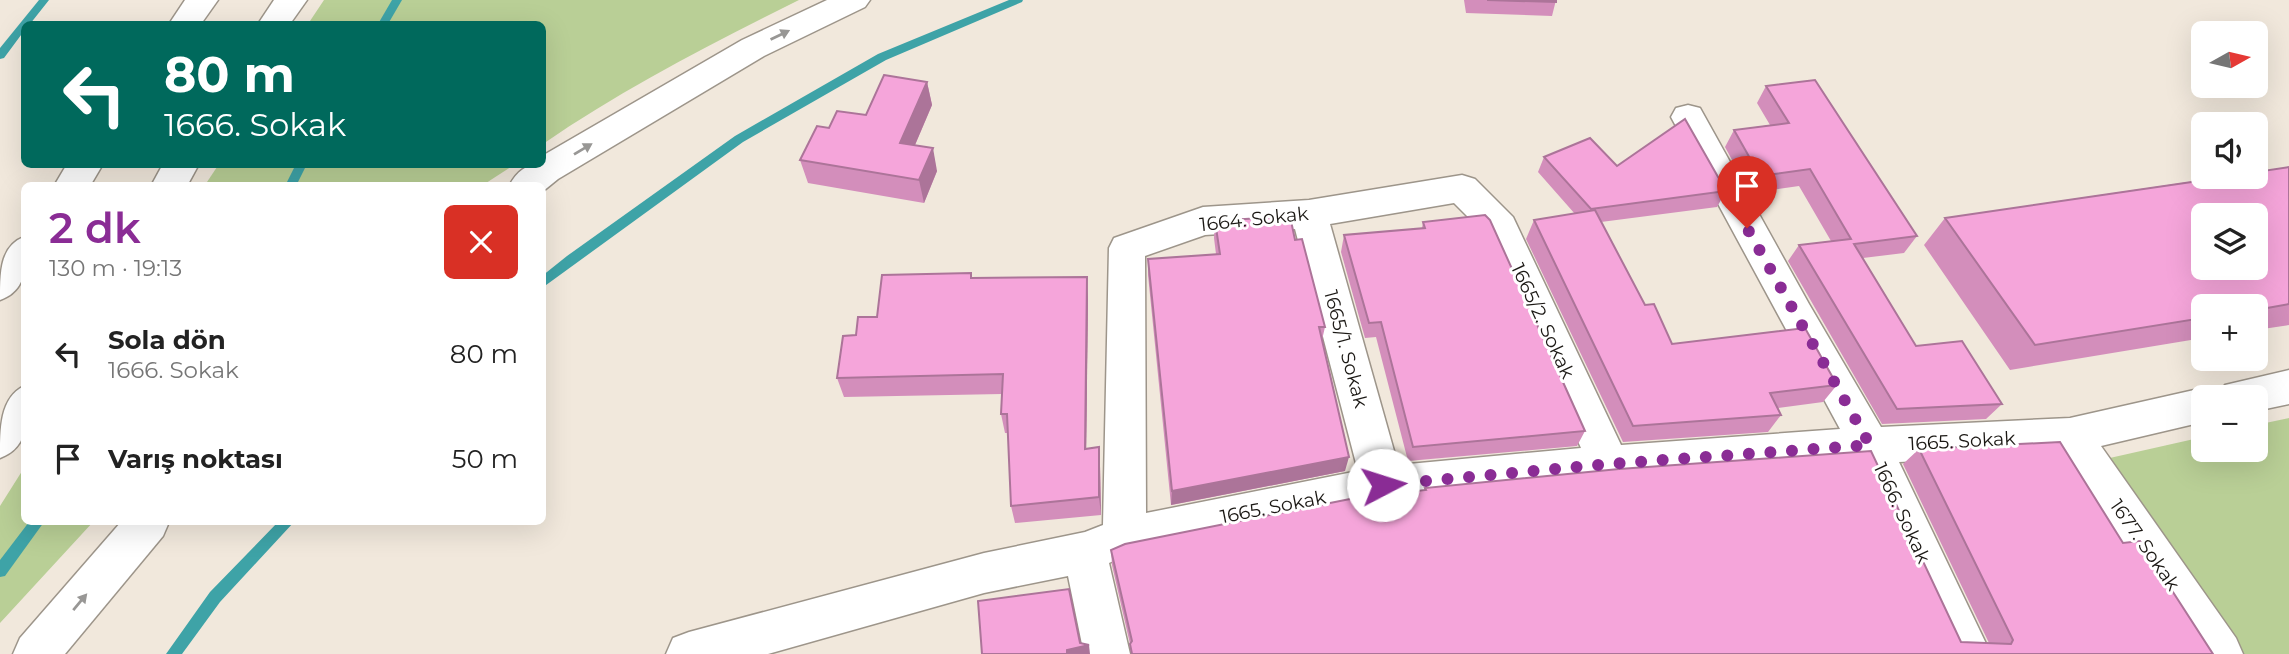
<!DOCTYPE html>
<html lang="tr">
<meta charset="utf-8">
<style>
:root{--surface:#fff;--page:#f2f2f2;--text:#222;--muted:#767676;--accent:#8a2c95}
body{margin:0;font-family:Montserrat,sans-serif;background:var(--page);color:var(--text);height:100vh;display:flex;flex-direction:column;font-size:26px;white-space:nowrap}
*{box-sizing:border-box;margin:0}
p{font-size:23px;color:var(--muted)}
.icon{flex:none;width:38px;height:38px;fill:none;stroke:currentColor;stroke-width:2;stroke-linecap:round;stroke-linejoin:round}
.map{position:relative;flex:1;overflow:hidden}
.drawer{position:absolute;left:21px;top:182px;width:525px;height:343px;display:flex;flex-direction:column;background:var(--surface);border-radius:10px;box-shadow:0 7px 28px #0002}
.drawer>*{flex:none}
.banner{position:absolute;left:21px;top:21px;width:525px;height:147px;border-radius:10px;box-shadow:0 7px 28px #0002;background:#00695c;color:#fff;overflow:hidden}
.needle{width:46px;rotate:82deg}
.controls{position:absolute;left:2191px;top:21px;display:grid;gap:14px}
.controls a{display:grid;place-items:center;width:77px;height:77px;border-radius:10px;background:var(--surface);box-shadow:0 7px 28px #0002;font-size:35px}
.pin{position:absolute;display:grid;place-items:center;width:60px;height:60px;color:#fff;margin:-72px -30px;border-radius:50% 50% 50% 0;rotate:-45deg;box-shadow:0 0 7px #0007}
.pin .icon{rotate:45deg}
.me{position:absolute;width:77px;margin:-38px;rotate:85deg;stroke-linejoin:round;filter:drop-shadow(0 0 5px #0008)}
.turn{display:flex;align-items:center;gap:24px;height:147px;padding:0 28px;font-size:32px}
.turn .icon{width:91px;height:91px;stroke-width:2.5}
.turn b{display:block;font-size:49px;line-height:60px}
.round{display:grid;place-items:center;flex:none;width:74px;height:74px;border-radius:10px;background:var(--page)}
.head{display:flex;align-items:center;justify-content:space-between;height:119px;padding:0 28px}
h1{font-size:42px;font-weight:600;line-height:52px;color:var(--accent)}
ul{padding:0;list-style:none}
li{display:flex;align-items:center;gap:21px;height:105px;padding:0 28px}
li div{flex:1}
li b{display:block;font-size:26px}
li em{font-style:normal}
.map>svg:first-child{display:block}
</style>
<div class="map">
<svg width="2289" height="654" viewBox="0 0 2289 654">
<rect width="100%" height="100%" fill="#f1e8dc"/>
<g fill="#b9cf96">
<path d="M 324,0 L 799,0 C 711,44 623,89 543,144 L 542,24 L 308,24 Z"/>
<polygon points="219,164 514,164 514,165 483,185 205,185"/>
<polygon points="2289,418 2289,654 2237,654 2092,462 2203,437 2203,450 2256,450 2256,425"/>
<polygon points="24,468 24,522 93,522 0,623 0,506"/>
</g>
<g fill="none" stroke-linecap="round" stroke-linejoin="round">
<g fill="#3ea3a7" fill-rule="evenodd">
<polygon points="39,0 49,0 30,24 24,24 24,31 4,58 0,59 0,48"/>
<polygon points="392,0 402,0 388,24 378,24"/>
<polygon points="1009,0 1023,0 1022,2 886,60 743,142 542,288 542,276 567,256 735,136 878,54"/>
<polygon points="296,164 307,164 296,186 285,186"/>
<polygon points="29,522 44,522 5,576 0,577 0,560"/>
<polygon points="278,522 294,522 220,602 182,654 166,654 210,592"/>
</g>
<defs>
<path id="street" d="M 1688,105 L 1700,108 L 1809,304 L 1881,427 L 2070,418 L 2203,388 L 2217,393 L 2219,397 L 2225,385 L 2289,370 L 2289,404 L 2256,411 L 2256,397 L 2203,397 L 2203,422 L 2101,446 L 2236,638 L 2243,654 L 2193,654 L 2059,454 L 1899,462 L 1991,654 L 1945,654 L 1858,464 L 1609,482 L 1383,504 L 1125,556 L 1109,563 L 1130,654 L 1084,654 L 1068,576 L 984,593 L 768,654 L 666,654 L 673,638 L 689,632 L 984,553 L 1085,532 L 1103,525 L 1109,248 L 1114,238 L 1203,207 L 1309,200 L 1462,175 L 1475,179 L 1513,217 L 1621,445 L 1840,429 L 1671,117 L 1676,108 ZM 1454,203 L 1486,235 L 1581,448 L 1398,465 L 1330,224 ZM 1295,229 L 1358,471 L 1146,513 L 1145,256 L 1205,235 Z"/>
<g id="highway">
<polygon points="185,0 218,0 201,24 169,24"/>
<polygon points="274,0 307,0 290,24 258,24"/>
<path d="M 827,0 L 870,0 L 865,7 L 764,56 L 558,179 L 542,192 L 542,186 L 509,186 C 517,171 526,164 542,164 L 542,156 L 742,40 Z"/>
<polygon points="67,164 103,164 90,186 54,186"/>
<polygon points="163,164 199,164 187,186 151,186"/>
<path d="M 24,237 C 26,262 29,290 0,300 C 0,273 0,246 24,237 Z"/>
<path d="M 24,386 C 27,415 32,446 0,458 C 0,428 0,398 24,386 Z"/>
<polygon points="121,522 169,522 163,536 65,654 13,654 20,638"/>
</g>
</defs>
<use href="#street" stroke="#9d958a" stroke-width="3"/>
<use href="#highway" stroke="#9d958a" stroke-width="3"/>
<use href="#street" fill="#fff" fill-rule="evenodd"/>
<use href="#highway" fill="#fff" fill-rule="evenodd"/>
</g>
<g fill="#d38ebb">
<polygon points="1464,0 1556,0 1552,16 1466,13"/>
<polygon points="927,82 932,105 915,145 937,171 924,203 808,183 800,160 829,128 866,115"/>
<polygon points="1766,86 1917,236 1904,253 1863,258 1916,346 2002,404 1986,419 1882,424 1788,261 1799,245 1831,241 1799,186 1750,193 1725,147 1734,130 1770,125 1757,103"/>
<polygon points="1544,157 1617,166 1726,191 1717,207 1601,222 1645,305 1672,344 1837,385 1823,402 1778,408 1781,415 1768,432 1623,442 1526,239 1534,220 1575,214 1538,172"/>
<polygon points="2289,167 2289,325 2256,330 2256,306 2203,306 2203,338 2010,370 1924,245 1945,218"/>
<polygon points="1215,221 1295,240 1325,327 1322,340 1345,471 1171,505 1148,275 1148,259 1216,254 1214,238"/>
<polygon points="1423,222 1585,431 1577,446 1408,461 1376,337 1365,338 1341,252 1344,235 1422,228"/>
<polygon points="972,278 1088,297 1086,449 1100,466 1101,515 1015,523 1011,506 1008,433 1005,433 1001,414 1002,394 844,397 837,378 856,335"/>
<polygon points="1919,449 2123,543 2213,654 1131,654 1130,644 1112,565 1111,550 1424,490 1425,488 1961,642 1989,643 1903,464"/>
</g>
<g fill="#ac7499">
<polygon points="927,82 932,105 906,166 900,143"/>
<polygon points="933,148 937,171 924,203 919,180"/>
<polygon points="1087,277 1088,297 1086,467 1085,449"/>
<polygon points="1099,447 1100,466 1101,515 1099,497"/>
<polygon points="1349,457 1345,471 1171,505 1172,491"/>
<polygon points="1089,645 1090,654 1067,654 1067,650"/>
</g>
<g fill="#f5a5da" stroke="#ac7499" stroke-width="2" fill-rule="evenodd">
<polygon points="1487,0 1556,0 1556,2"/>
<polygon points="884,75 927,82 900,143 933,148 919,180 800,160 817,126 829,128 837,111 866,115"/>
<polygon points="1815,80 1917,236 1854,244 1916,346 1962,341 2002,404 1897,409 1799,245 1851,239 1810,169 1760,176 1734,130 1789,123 1766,86"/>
<polygon points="1685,119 1726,191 1591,209 1544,157 1590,138 1617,166"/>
<path d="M 2289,167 L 2289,304 L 2256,310 L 2256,306 L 2203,306 L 2203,318 L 2035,345 L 1945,218 L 2226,177 L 2256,177 L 2256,172 ZM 2203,215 L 2256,215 L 2256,268 L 2203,268 Z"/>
<polygon points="1595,210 1645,305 1654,304 1672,344 1805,328 1837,385 1770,393 1781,415 1633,426 1534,220"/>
<polygon points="1485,215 1490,220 1585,431 1413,447 1381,322 1369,323 1344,235 1425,228 1423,222"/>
<polygon points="1290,216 1295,240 1302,239 1325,327 1319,327 1349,457 1172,491 1148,259 1220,254 1215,221"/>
<polygon points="971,273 971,278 1087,277 1085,449 1099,447 1099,497 1011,506 1007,414 1001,414 1003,374 837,378 843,336 856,335 858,317 877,317 882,275"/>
<polygon points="2060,442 2123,543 2140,541 2213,654 1132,654 1130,644 1132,641 1111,550 1125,544 1360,497 1426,490 1425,488 1619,469 1871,451 1961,642 2011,644 2013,640 1919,449"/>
<polygon points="1069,589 1080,643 1089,645 1067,650 1067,654 982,654 978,601"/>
</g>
<defs><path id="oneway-solid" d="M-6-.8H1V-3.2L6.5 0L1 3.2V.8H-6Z" transform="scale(1.75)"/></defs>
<g fill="#989795">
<use href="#oneway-solid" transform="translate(780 35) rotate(-26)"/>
<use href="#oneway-solid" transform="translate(583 149) rotate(-31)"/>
<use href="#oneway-solid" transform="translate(80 602) rotate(-50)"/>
</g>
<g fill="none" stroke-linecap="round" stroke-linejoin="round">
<polyline stroke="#8a2c95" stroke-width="12" stroke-dasharray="0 21.6" points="1383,485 1609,464 1870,445 1747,228"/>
</g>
<g text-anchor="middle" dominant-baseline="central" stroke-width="6" stroke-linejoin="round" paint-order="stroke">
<g font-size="19" fill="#1b1814" stroke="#fff">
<text transform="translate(1254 219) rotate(-6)">1664. Sokak</text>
<text transform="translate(1543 321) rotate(65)">1665/2. Sokak</text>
<text transform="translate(1346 349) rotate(75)">1665/1. Sokak</text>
<text transform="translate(1962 441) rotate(-3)">1665. Sokak</text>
<text transform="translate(1273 507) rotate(-11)">1665. Sokak</text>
<text transform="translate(1902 513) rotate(65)">1666. Sokak</text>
<text transform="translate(2145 545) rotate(55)">1677. Sokak</text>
</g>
</g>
</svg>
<div class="controls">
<a><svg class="needle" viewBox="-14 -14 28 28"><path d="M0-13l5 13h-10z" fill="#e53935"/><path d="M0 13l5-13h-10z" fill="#767676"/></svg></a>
<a><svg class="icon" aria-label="sound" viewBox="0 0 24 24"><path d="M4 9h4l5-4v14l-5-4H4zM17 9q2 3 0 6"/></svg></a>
<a><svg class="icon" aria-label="layers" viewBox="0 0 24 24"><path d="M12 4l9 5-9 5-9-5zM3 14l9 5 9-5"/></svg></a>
<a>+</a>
<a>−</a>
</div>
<div class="pin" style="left:1747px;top:228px;background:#d93025"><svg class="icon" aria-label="arrive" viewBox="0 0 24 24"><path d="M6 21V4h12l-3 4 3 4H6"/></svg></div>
<svg class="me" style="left:1383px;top:485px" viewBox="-20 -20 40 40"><circle r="19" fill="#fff"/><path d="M0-13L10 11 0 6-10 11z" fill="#8a2c95"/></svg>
<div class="banner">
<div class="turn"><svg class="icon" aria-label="left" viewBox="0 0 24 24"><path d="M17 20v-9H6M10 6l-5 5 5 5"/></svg><div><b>80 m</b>1666. Sokak</div></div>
</div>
<section class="drawer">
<div class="head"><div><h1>2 dk</h1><p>130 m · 19:13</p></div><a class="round" style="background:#d93025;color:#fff"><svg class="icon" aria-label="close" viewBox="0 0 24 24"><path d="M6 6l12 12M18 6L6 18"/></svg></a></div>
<ul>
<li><svg class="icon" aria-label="left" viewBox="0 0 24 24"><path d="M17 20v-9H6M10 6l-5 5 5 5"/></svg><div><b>Sola dön</b><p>1666. Sokak</p></div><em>80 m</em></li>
<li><svg class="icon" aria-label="arrive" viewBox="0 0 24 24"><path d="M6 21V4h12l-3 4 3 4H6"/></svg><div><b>Varış noktası</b></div><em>50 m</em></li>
</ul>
</section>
</div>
